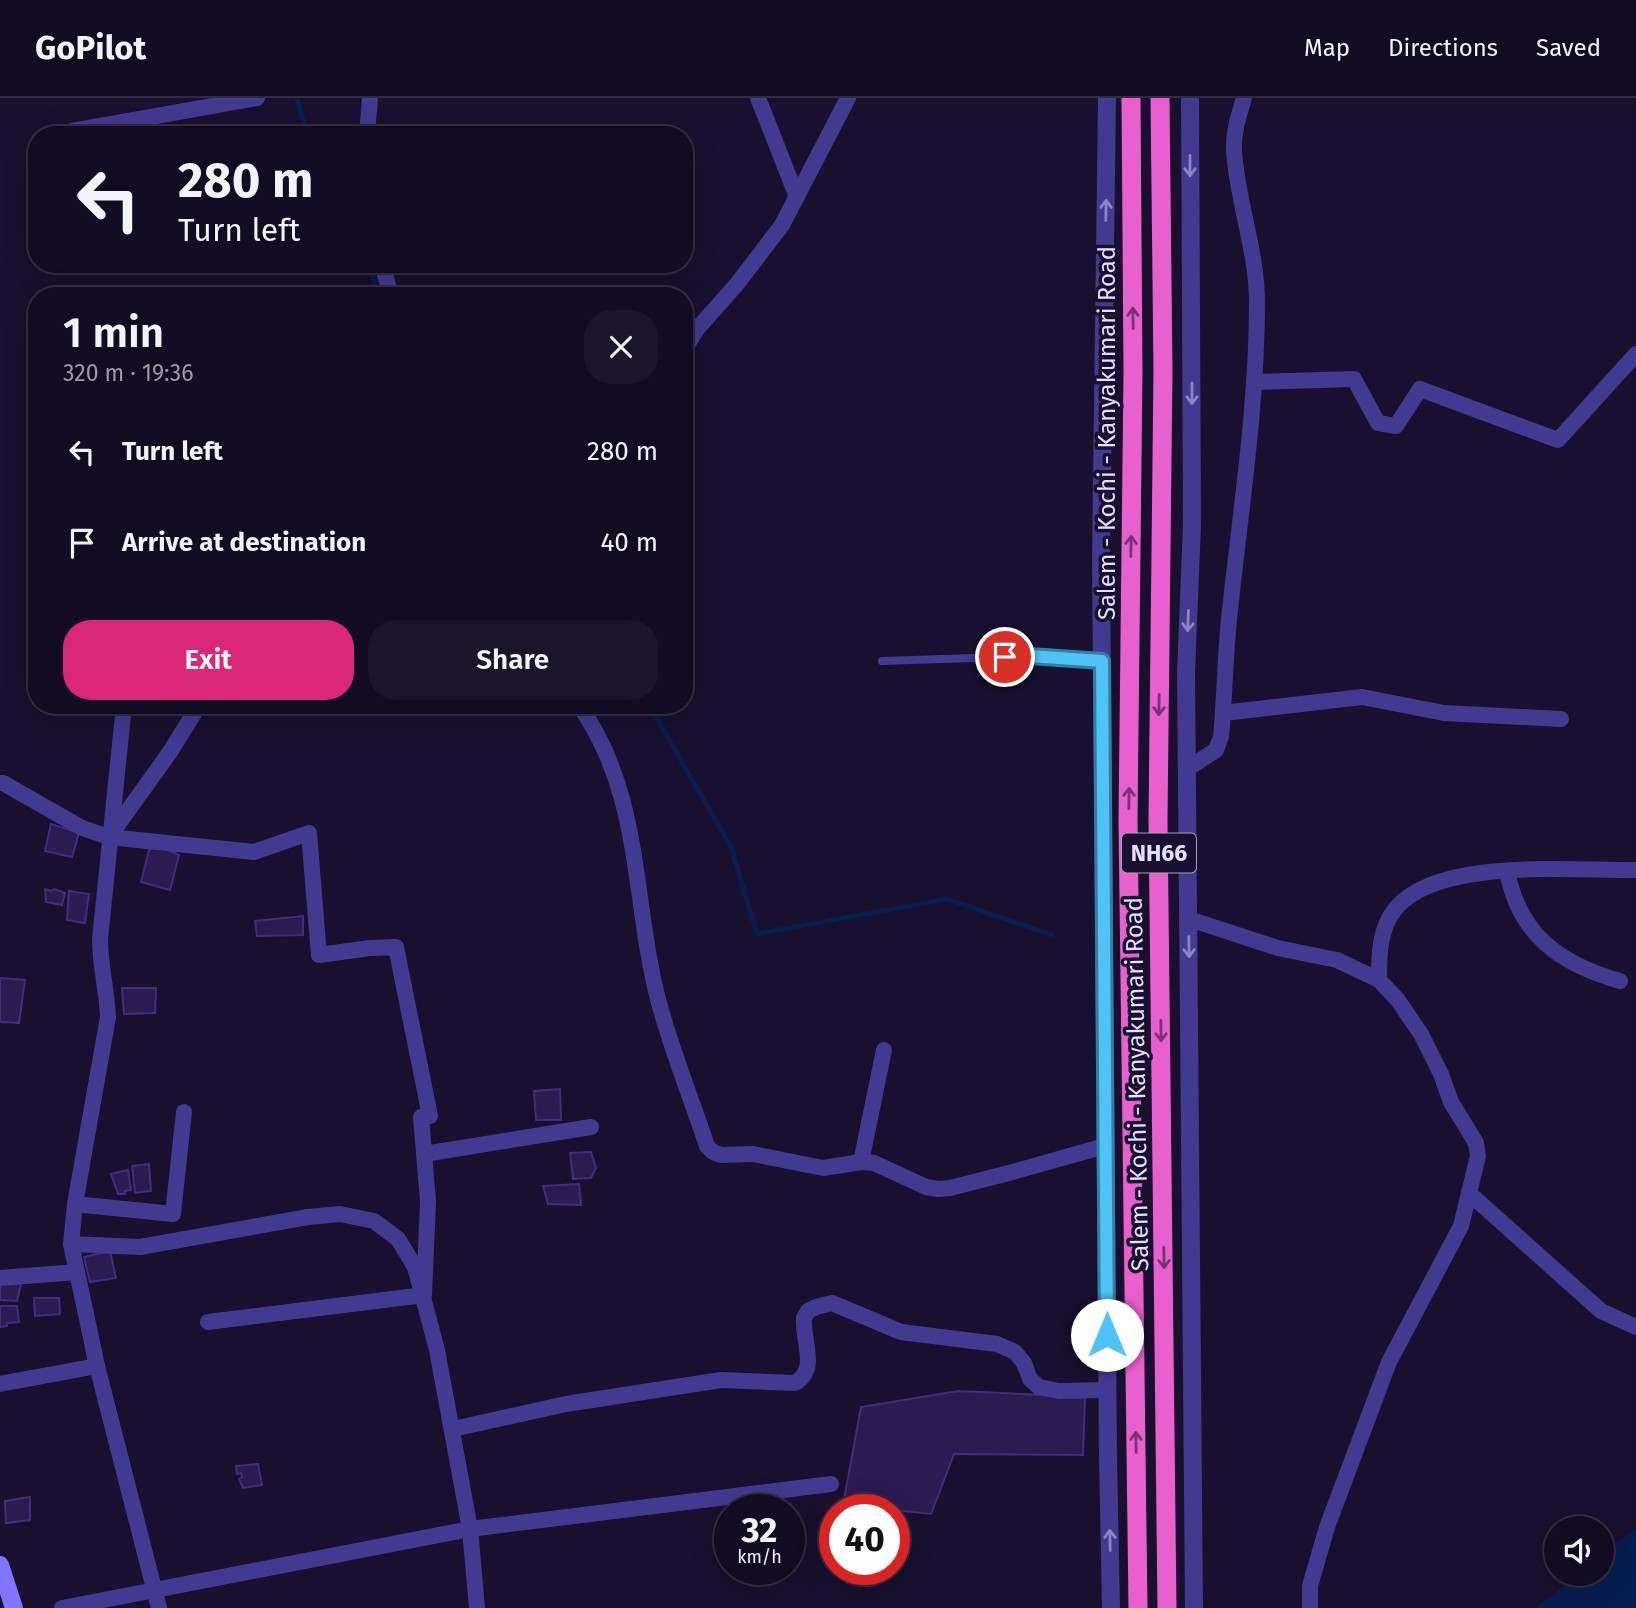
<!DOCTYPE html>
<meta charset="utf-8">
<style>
:root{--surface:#120c22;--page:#1b152a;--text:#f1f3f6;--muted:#9c9ba5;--line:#312c40;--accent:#db2777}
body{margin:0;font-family:"Fira Sans",sans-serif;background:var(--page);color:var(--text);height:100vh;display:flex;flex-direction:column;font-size:26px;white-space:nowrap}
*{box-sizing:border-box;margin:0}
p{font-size:23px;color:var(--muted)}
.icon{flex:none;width:38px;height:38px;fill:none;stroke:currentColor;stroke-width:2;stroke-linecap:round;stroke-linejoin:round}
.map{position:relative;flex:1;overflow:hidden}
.drawer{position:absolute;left:28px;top:189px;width:665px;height:427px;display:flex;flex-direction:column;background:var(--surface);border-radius:28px;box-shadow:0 7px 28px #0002,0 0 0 2px var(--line)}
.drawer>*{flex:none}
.banner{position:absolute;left:28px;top:28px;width:665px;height:147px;border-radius:28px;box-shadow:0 7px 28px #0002,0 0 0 2px var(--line);background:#120c22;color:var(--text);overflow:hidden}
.buttons{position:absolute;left:1544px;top:1418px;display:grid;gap:14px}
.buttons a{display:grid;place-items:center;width:70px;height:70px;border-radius:50%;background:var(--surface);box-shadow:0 7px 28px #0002,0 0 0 2px var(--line);font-size:35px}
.speed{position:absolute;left:714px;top:1396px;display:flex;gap:14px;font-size:35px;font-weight:700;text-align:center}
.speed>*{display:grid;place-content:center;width:91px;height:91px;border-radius:50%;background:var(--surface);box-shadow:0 7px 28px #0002,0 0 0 2px var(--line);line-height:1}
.speed small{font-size:18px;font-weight:400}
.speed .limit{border:10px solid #d22;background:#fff;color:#111}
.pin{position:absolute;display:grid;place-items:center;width:60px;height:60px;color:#fff;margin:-30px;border:4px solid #fff;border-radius:50%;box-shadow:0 2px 7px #0007}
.me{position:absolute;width:77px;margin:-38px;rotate:0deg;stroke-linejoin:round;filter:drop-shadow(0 0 5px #0008)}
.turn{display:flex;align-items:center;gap:24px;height:147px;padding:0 35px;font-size:32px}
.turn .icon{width:91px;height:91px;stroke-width:2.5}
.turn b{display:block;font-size:49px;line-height:60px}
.round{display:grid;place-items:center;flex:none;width:74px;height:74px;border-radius:28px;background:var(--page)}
.summary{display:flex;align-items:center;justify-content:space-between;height:119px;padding:0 35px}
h1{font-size:42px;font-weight:600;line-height:52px}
.cta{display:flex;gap:14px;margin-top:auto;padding:14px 35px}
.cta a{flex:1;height:80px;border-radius:28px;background:var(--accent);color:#fff;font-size:28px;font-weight:600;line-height:80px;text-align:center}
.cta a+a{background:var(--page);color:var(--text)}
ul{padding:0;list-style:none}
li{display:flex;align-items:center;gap:21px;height:91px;padding:0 35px}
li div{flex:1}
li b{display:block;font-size:26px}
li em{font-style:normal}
header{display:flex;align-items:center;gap:42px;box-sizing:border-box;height:98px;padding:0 35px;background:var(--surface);border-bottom:2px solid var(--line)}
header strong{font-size:33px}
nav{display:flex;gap:38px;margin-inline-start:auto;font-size:24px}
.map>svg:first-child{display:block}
</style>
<header>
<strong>GoPilot</strong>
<nav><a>Map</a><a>Directions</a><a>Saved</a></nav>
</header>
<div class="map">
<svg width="1636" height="1510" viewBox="0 0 1636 1510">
<rect width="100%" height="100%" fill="#18102e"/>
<polygon fill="#081d50" points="1636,1430 1636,1510 1536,1510 1580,1475 1601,1475 1601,1458"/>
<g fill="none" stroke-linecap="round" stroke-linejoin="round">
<g stroke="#081d50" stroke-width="5">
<polyline points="297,0 307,37"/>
<polyline points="369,166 378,198"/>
<polyline points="649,607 731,749 757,836 947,801 1052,837"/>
</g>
</g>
<g fill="#2a1b50" stroke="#422c7e" stroke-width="2">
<polygon points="51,726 79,735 72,759 45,753"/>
<polygon points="151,744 179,757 170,792 141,784"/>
<polygon points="45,791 51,793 54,791 65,795 62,807 46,804"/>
<polygon points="69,793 89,796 85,825 67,822"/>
<polygon points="303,818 303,837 257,838 255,823"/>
<polygon points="0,880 25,882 19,925 0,924"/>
<polygon points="122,890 156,890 155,915 124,916"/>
<polygon points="560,991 561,1022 536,1022 534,993"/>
<polygon points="591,1054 596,1070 591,1080 573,1081 570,1055"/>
<polygon points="149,1066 151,1093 135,1095 132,1068"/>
<polygon points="128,1072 131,1092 125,1093 125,1096 118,1096 111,1076"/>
<polygon points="579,1086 581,1107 548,1106 543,1088"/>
<polygon points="110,1153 116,1180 90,1184 84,1159"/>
<polygon points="0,1183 21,1186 17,1203 0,1202"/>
<polygon points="34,1200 59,1200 60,1216 35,1218"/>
<polygon points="0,1208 17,1208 19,1224 7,1225 7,1228 0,1229"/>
<polygon points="958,1293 1085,1299 1083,1357 954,1356 931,1416 843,1407 861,1309"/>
<polygon points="258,1366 262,1387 243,1390 239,1381 242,1379 241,1375 237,1376 236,1368"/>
<polygon points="30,1399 30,1422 6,1425 5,1403"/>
</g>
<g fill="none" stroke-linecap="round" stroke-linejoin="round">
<polyline stroke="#423990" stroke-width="8" points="882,563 1030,558 1102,563"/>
<g stroke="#423990" stroke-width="16">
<polyline points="758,0 797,99"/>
<polyline points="72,33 257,0"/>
<polyline points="367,37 370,0"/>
<polyline points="382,166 391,198"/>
<polyline points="684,252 697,231 737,186 782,127 848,0"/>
<polyline points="1254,284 1354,281 1378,325 1396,328 1420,291 1558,342 1636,256"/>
<path d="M 124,607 L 100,841 C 100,868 107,893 108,919 L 75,1106 L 71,1146 L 140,1149 L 308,1119 L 340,1116 L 374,1123 L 398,1141 L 415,1169 L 437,1252 L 470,1431 L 477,1510"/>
<path d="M 579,607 C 643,697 632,804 659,905 C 672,953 691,1000 707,1048 L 713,1054 L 721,1057 L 753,1056 L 823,1070 L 861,1064 L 874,1065 L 926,1089 L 938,1091 L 950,1090 L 1009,1075 L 1105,1048"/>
<polyline points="1223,615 1362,599 1444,615 1561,621"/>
<path d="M 1187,671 L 1216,652 L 1221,639 C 1225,597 1225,554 1230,512 C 1241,409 1257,308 1257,204 C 1257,153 1237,103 1234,52 C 1233,34 1239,17 1244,0"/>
<polyline points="0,685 3,685 82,730 109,739 170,654 199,607"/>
<polyline points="109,739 254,754 309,735 319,857 370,850 396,849 430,1018 421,1019 428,1104 424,1197 208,1224"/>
<path d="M 1507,773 C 1519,837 1560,866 1620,883"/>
<polyline points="1189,821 1278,850 1337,862 1379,882 1397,901 1421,936 1441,976 1451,1004 1476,1045 1478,1058 1461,1128 1389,1264 1327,1429 1310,1488 1310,1510"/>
<path d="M 1379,882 C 1379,858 1379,830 1396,810 C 1439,759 1573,773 1636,772"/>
<polyline points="424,1056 591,1029"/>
<polyline points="861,1064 884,952"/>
<polyline points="1470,1096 1601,1213 1636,1229"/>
<polyline points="75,1106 173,1116 184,1014"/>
<polyline points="71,1146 97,1268 159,1510"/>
<polyline points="0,1180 77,1174"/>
<polyline points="0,1286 97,1268"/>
<path d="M 453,1331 L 566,1306 L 721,1282 L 795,1285 C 819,1271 802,1243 804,1220 L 808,1213 L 816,1209 L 832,1205 L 901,1234 L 997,1246 L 1015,1254 L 1024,1265 L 1030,1281 L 1039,1289 L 1059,1293 L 1107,1292"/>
<polyline points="62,1510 470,1431 831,1386"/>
</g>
<g stroke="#423990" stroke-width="18">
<polyline points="1107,0 1101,461 1108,1360 1111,1510"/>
<polyline points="1190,0 1192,426 1186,575 1194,1510"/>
</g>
<polyline stroke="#8175ff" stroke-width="18" points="0,1467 14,1510"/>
<g stroke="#e85fce" stroke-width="19">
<polyline points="1131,0 1133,273 1128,722 1138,1510"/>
<polyline points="1160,0 1163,273 1158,722 1167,1510"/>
</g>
</g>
<defs><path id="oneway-shaft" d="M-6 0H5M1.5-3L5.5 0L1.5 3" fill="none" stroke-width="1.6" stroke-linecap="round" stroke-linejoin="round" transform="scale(1.75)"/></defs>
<g stroke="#8b83c2">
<use href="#oneway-shaft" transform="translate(1190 68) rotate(90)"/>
<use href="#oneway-shaft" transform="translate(1106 112) rotate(-89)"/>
<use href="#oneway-shaft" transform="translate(1192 296) rotate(90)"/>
<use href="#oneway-shaft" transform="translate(1188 523) rotate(92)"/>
<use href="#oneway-shaft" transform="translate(1189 849) rotate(89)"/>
<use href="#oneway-shaft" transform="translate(1110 1442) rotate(-91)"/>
</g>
<g stroke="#763476">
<use href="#oneway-shaft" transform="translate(1133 220) rotate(-91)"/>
<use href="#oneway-shaft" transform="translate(1131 448) rotate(-89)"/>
<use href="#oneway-shaft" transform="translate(1159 607) rotate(91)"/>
<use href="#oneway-shaft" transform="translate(1129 700) rotate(-89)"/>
<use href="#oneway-shaft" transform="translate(1161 933) rotate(89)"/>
<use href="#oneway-shaft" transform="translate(1164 1160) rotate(89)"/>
<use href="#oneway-shaft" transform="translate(1136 1344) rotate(-91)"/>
</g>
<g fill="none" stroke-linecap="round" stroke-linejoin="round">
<defs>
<polyline id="route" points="1005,559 1030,558 1102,563 1107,1237"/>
</defs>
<use href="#route" stroke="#337fa1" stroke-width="18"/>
<use href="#route" stroke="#4fc3f7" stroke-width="12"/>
</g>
<g text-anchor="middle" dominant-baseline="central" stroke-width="7" stroke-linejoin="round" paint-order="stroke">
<rect fill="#18102e" stroke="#a7a0c0" stroke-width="2" x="1122" y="735.5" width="74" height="39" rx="5"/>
<g font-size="23" font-weight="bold" fill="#e4deff">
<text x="1159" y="755">NH66</text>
</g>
<g font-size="24" fill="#e4deff" stroke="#18102e">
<text transform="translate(1107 335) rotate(-90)">Salem - Kochi - Kanyakumari Road</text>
<text transform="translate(1137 986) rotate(-91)">Salem - Kochi - Kanyakumari Road</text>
</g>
</g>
</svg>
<div class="buttons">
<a><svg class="icon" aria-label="sound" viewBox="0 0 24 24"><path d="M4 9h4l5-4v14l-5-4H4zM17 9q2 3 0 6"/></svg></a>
</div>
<div class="speed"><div>32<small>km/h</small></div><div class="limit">40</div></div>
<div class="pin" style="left:1005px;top:559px;background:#d93025"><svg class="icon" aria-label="arrive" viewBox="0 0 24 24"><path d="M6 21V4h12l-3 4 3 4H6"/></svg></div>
<svg class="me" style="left:1107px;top:1237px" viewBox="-20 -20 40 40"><circle r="19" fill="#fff"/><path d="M0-13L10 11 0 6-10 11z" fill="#4fc3f7"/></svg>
<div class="banner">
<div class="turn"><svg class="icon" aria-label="left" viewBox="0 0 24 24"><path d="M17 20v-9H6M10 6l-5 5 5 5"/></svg><div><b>280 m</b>Turn left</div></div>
</div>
<section class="drawer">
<div class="summary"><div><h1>1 min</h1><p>320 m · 19:36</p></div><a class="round"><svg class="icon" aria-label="close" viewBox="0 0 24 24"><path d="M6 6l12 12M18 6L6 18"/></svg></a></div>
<ul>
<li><svg class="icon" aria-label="left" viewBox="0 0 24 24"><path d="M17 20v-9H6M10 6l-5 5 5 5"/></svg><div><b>Turn left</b></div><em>280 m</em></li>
<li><svg class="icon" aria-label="arrive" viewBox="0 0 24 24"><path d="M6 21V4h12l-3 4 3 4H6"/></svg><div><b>Arrive at destination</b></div><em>40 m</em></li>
</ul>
<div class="cta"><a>Exit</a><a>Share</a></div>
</section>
</div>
